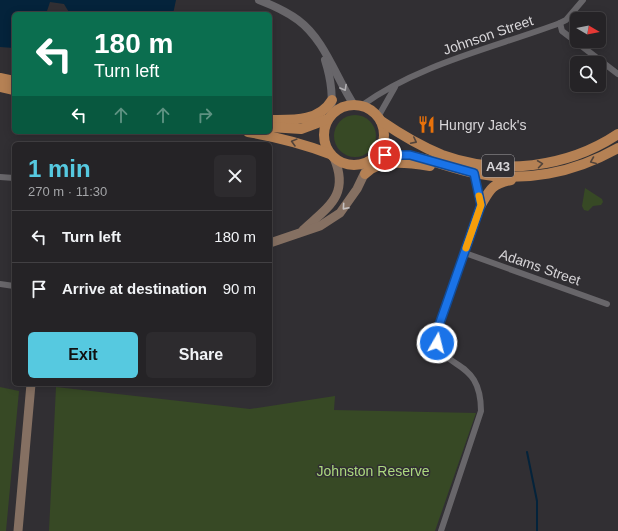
<!DOCTYPE html>
<meta charset="utf-8">
<style>
:root{--surface:#252326;--page:#2d2b2e;--text:#f1f3f6;--muted:#a3a4a7;--line:#424043;--accent:#56c9e0}
body{margin:0;font-family:Arial,sans-serif;background:var(--page);color:var(--text);height:100vh;display:flex;flex-direction:column;font-size:15px;white-space:nowrap}
*{box-sizing:border-box;margin:0}
p{font-size:13px;color:var(--muted)}
.icon{flex:none;width:22px;height:22px;fill:none;stroke:currentColor;stroke-width:2;stroke-linecap:round;stroke-linejoin:round}
.map{position:relative;flex:1;overflow:hidden}
.sheet{position:absolute;left:12px;top:142px;width:260px;height:244px;display:flex;flex-direction:column;background:var(--surface);border-radius:6px;box-shadow:0 2px 10px #0003,0 0 0 1px var(--line)}
.sheet>*{flex:none}
.banner{position:absolute;left:12px;top:12px;width:260px;height:122px;border-radius:6px;box-shadow:0 2px 10px #0003,0 0 0 1px var(--line);background:#0b6e4f;color:#fff;overflow:hidden}
.needle{width:26px;rotate:100deg}
.controls{position:absolute;left:570px;top:12px;display:grid;gap:8px}
.controls a{display:grid;place-items:center;width:36px;height:36px;border-radius:6px;background:var(--surface);box-shadow:0 2px 10px #0003,0 0 0 1px var(--line);font-size:20px}
.pin{position:absolute;display:grid;place-items:center;width:34px;height:34px;color:#fff;margin:-17px;border:2px solid #fff;border-radius:50%;box-shadow:0 1px 4px #0007}
.me{position:absolute;width:44px;margin:-22px;rotate:8deg;stroke-linejoin:round;filter:drop-shadow(0 0 3px #0008)}
.turn{display:flex;align-items:center;gap:14px;height:84px;padding:0 16px;font-size:18px}
.turn .icon{width:52px;height:52px;stroke-width:2.5}
.turn b{display:block;font-size:28px;line-height:34px}
.lanes{display:flex;align-items:center;height:38px;padding:0 16px;background:#0003;justify-content:center;gap:20px;direction:ltr}
.lanes .off{opacity:.35}
.round{display:grid;place-items:center;flex:none;width:42px;height:42px;border-radius:6px;background:var(--page)}
.overview{display:flex;align-items:center;justify-content:space-between;height:68px;padding:0 16px}
h1{font-size:24px;font-weight:700;line-height:30px;color:var(--accent)}
.cta{display:flex;gap:8px;margin-top:auto;padding:8px 16px}
.cta a{flex:1;height:46px;border-radius:6px;background:var(--accent);color:#111;font-size:16px;font-weight:700;line-height:46px;text-align:center}
.cta a+a{background:var(--page);color:var(--text)}
ul{padding:0;list-style:none}
li{display:flex;align-items:center;gap:12px;height:52px;padding:0 16px;border-top:1px solid var(--line)}
li div{flex:1}
li b{display:block;font-size:15px}
li em{font-style:normal}
.map>svg:first-child{display:block}
</style>
<div class="map">
<svg width="618" height="531" viewBox="0 0 618 531">
<rect width="100%" height="100%" fill="#312f33"/>
<g fill="#374925">
<circle cx="355" cy="136" r="21"/>
<polygon points="585,188 602,199 603,202 601,205 593,206 588,211 584,210 582,206"/>
<polygon points="0,387 19,391 6,531 0,531"/>
<polygon points="56,387 250,409 335,396 334,410 476,413 435,531 49,531"/>
</g>
<polygon fill="#04233b" points="0,0 176,0 173,14 70,14 64,4 50,2 46,14 14,14 14,48 0,47"/>
<g fill="none" stroke-linecap="round" stroke-linejoin="round">
<polyline stroke="#04233b" stroke-width="2" points="527,452 537,501 537,531"/>
<g stroke="#68666a" stroke-width="6">
<polyline points="560,23 562,31 618,74"/>
<path d="M 361,106 C 419,64 493,48 560,23 L 566,20 L 583,0"/>
<polyline points="378,117 395,87"/>
<polyline points="0,177 14,178"/>
<polyline points="465,253 607,304"/>
<polyline points="0,284 14,286"/>
<path d="M 441,531 L 481,411 C 481,400 480,390 474,380 C 463,361 440,363 436,337 L 481,205 L 475,173"/>
</g>
<g stroke="#68666a" stroke-width="8">
<path d="M 259,0 C 272,5 286,11 298,20 C 325,40 336,78 354,105"/>
<path d="M 325,60 C 331,79 334,97 330,116"/>
</g>
<g stroke="#857062" stroke-width="9">
<path d="M 303,230 C 328,207 350,195 334,158"/>
<polyline points="270,243 320,226 340,213 357,189 371,160"/>
<polyline points="18,531 31,384"/>
</g>
<g stroke="#b58154" stroke-width="10">
<polyline points="0,78 14,81"/>
<polyline points="0,87 14,90"/>
<circle cx="354" cy="135" r="30"/>
<path d="M 270,120 C 292,120 319,122 332,100"/>
<path d="M 381,121 C 400,134 420,146 442,155 C 500,176 567,168 618,134"/>
<polyline points="270,127 301,129 328,119"/>
<path d="M 248,132 C 277,137 304,144 330,154"/>
<path d="M 374,157 C 414,150 437,165 474,173 C 524,183 574,173 618,148"/>
<path d="M 365,174 C 379,158 411,163 430,166"/>
<path d="M 481,205 C 490,189 492,184 511,180"/>
</g>
</g>
<defs><path id="oneway-chevron" d="M-2-3.5L2.5 0L-2 3.5" fill="none" stroke-width="1.6" stroke-linecap="round" stroke-linejoin="round"/></defs>
<use stroke="#b1afb2" href="#oneway-chevron" transform="translate(344 88) rotate(61)"/>
<g stroke="#52443b">
<use href="#oneway-chevron" transform="translate(414 141) rotate(27)"/>
<use href="#oneway-chevron" transform="translate(294 142) rotate(-165)"/>
<use href="#oneway-chevron" transform="translate(593 161) rotate(158)"/>
<use href="#oneway-chevron" transform="translate(540 164) rotate(-8)"/>
</g>
<use stroke="#c7c2c1" href="#oneway-chevron" transform="translate(345 207) rotate(131)"/>
<g fill="none" stroke-linecap="round" stroke-linejoin="round">
<defs>
<polyline id="route" points="385,155 410,155 474,173 481,205 437,331 437,343"/>
</defs>
<use href="#route" stroke="#114b97" stroke-width="10"/>
<use href="#route" stroke="#1a73e8" stroke-width="7"/>
<polyline stroke="#f59e0b" stroke-width="7" points="466,248 481,205 479,196"/>
</g>
<defs>
<symbol id="restaurant-bare" viewBox="-9 -9 18 18"><path d="M-5-6h1v4h1v-4h1v4h1v-4h1v5L-1.5 .5V6h-2V.5L-5-1ZM5-6V6H3V1.5H1.5Q1.5-4 5-6Z" fill="#e8710a" stroke="#312f33" stroke-width="2.5" paint-order="stroke"/></symbol>
</defs>
<g fill-rule="evenodd">
<use href="#restaurant-bare" x="414" y="112" width="25" height="25"/>
</g>
<g text-anchor="middle" dominant-baseline="central" stroke-width="3" stroke-linejoin="round" paint-order="stroke">
<rect fill="#312f33" stroke="#a6a4a7" stroke-width="1" x="482" y="155" width="32" height="22" rx="3"/>
<g font-size="13" font-weight="bold" fill="#d8d6d9">
<text x="498" y="166">A43</text>
</g>
<g font-size="14" fill="#d8d6d9" stroke="#312f33">
<text transform="translate(488 35) rotate(-19)">Johnson Street</text>
<text transform="translate(540 267) rotate(19)">Adams Street</text>
</g>
<g font-size="14" fill="#d8d6d9" stroke="#312f33" text-anchor="start">
<text x="439" y="125">Hungry Jack's</text>
</g>
<g font-size="14" fill="#acd97f" stroke="#312f33">
<text x="373" y="471">Johnston Reserve</text>
</g>
</g>
</svg>
<div class="controls">
<a><svg class="needle" viewBox="-14 -14 28 28"><path d="M0-13l5 13h-10z" fill="#e53935"/><path d="M0 13l5-13h-10z" fill="#a3a4a7"/></svg></a>
<a><svg class="icon" aria-label="search" viewBox="0 0 24 24"><circle cx="10" cy="10" r="6"/><path d="M15 15l6 6"/></svg></a>
</div>
<div class="pin" style="left:385px;top:155px;background:#d93025"><svg class="icon" aria-label="arrive" viewBox="0 0 24 24"><path d="M6 21V4h12l-3 4 3 4H6"/></svg></div>
<svg class="me" style="left:437px;top:343px" viewBox="-20 -20 40 40"><circle r="17" fill="#1a73e8" stroke="#fff" stroke-width="3"/><path d="M0-11L8 9 0 5-8 9z" fill="#fff"/></svg>
<div class="banner">
<div class="turn"><svg class="icon" aria-label="left" viewBox="0 0 24 24"><path d="M17 20v-9H6M10 6l-5 5 5 5"/></svg><div><b>180 m</b>Turn left</div></div>
<div class="lanes"><svg class="icon" aria-label="left" viewBox="0 0 24 24"><path d="M17 20v-9H6M10 6l-5 5 5 5"/></svg><svg class="icon off" aria-label="ahead" viewBox="0 0 24 24"><path d="M12 20V5M6 11l6-6 6 6"/></svg><svg class="icon off" aria-label="ahead" viewBox="0 0 24 24"><path d="M12 20V5M6 11l6-6 6 6"/></svg><svg class="icon off" aria-label="right" viewBox="0 0 24 24"><path d="M7 20v-9h11M14 6l5 5-5 5"/></svg></div>
</div>
<section class="sheet">
<div class="overview"><div><h1>1 min</h1><p>270 m · 11:30</p></div><a class="round"><svg class="icon" aria-label="close" viewBox="0 0 24 24"><path d="M6 6l12 12M18 6L6 18"/></svg></a></div>
<ul>
<li><svg class="icon" aria-label="left" viewBox="0 0 24 24"><path d="M17 20v-9H6M10 6l-5 5 5 5"/></svg><div><b>Turn left</b></div><em>180 m</em></li>
<li><svg class="icon" aria-label="arrive" viewBox="0 0 24 24"><path d="M6 21V4h12l-3 4 3 4H6"/></svg><div><b>Arrive at destination</b></div><em>90 m</em></li>
</ul>
<div class="cta"><a>Exit</a><a>Share</a></div>
</section>
</div>
